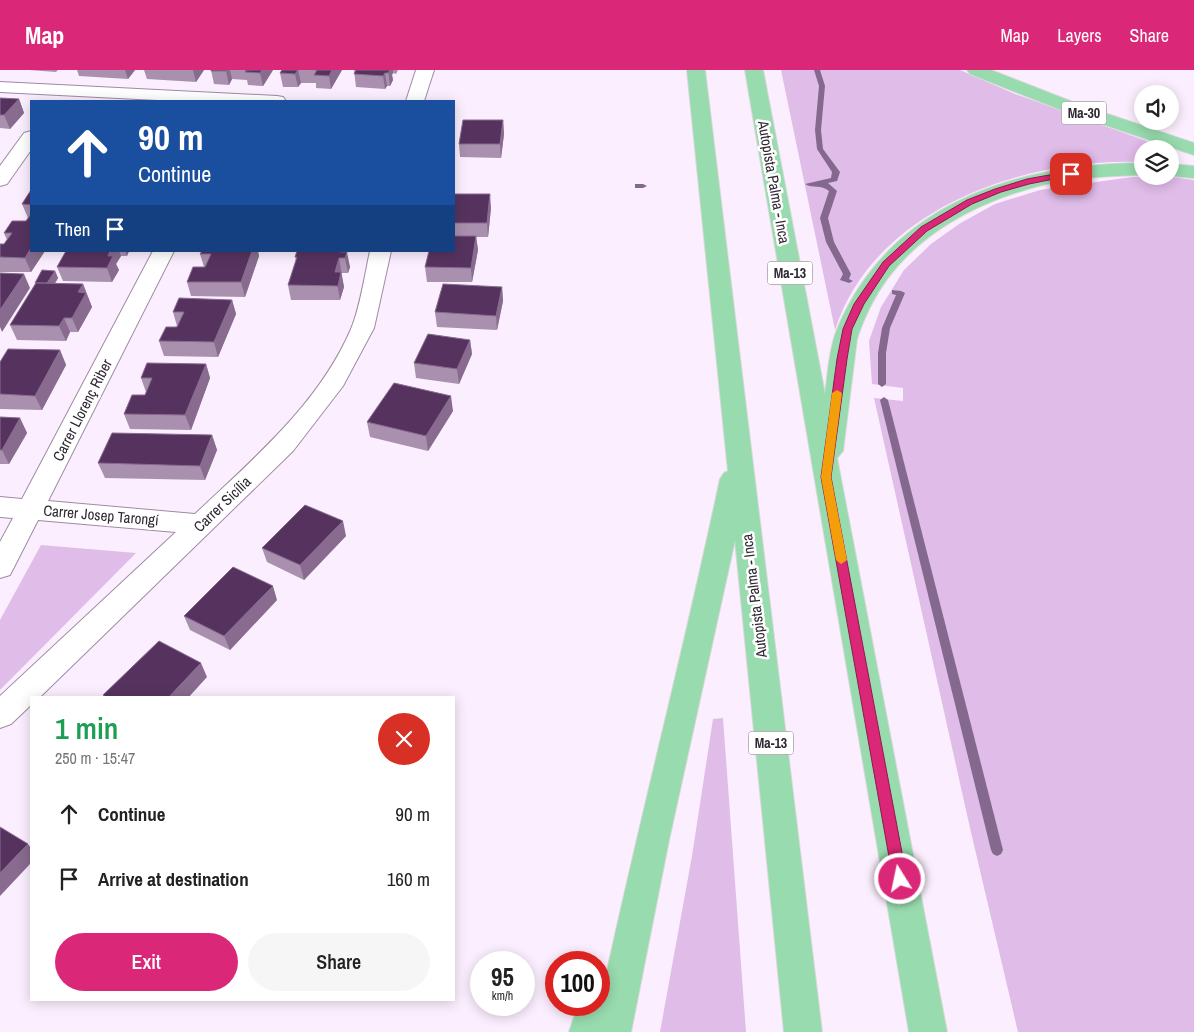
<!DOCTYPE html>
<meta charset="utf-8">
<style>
:root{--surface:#fff;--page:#f6f6f6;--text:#222;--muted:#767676;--accent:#db2777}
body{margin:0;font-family:"Archivo Narrow",sans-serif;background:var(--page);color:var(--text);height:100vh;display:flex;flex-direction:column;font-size:19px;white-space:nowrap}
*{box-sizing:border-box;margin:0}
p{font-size:16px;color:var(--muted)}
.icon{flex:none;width:28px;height:28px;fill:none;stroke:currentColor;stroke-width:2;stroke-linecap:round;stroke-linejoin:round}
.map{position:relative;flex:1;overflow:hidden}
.side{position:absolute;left:30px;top:626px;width:425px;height:305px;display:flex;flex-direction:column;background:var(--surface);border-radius:0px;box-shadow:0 2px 12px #0003}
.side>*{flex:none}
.top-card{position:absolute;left:30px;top:30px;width:425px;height:152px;border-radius:0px;box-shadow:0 2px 12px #0003;background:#1a4fa0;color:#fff;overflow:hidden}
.fabs{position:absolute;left:1134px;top:15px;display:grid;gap:10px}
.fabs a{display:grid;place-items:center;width:45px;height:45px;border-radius:50%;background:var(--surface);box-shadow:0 2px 12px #0003;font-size:25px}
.speed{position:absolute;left:470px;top:881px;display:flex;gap:10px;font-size:25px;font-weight:700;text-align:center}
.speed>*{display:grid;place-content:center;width:65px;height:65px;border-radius:50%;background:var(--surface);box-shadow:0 2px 12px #0003;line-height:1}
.speed small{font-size:12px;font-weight:400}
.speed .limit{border:8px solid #d22;background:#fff;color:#111}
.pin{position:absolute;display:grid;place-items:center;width:42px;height:42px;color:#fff;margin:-21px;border-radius:10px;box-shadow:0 2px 8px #0006}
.me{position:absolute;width:55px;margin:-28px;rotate:350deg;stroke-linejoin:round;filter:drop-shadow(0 0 4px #0008)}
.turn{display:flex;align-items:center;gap:18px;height:105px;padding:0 25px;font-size:22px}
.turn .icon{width:65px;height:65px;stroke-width:2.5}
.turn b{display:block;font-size:35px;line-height:42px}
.then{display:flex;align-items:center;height:48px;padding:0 25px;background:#0003;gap:10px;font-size:19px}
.round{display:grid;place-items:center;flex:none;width:52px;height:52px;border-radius:26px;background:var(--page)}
.summary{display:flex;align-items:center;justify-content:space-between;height:85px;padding:0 25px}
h1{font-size:30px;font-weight:600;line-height:38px;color:#1e9e55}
.action{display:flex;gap:10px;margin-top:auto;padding:10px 25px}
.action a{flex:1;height:58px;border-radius:30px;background:var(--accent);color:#fff;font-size:20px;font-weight:600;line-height:58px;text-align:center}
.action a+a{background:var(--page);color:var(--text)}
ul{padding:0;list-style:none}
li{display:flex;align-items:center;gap:15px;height:65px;padding:0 25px}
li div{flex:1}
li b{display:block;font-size:19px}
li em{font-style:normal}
header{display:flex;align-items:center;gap:30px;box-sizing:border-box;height:70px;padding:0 25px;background:var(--accent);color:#fff}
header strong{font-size:24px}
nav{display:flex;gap:28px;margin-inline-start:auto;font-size:18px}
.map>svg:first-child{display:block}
</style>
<header>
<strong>Map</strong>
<nav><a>Map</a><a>Layers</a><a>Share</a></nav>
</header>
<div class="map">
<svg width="1194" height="962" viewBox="0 0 1194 962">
<rect width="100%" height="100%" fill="#fbeefe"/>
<g fill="#e0bce9">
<path d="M 781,0 L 960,0 L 1015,24 L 1169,79 L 1142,79 L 1142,92 C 1026,87 874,138 835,260 Z"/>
<polygon points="1132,107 1171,107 1194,110 1194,962 1018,962 970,758 874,328 903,331 903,318 872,314 869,271 881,237 904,200 931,174 959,154 995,134 1040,120"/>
<polygon points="41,475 136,483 0,620 0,550"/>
<polygon points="723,648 746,962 660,962 692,786 713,649"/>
</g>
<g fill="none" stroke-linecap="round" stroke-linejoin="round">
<g fill="#85688d" fill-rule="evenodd">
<path d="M 814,0 L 820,0 L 825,16 L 821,60 L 823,79 L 840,102 L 837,111 L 828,113 L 837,121 L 828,148 L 834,172 L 851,204 L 849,209 L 853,211 L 849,213 L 840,210 L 843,204 L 826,172 L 820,148 L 829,121 C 821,114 813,119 805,114 L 831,108 L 832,102 L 817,79 L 815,60 L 819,16 Z"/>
<polygon points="635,114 643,114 647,116 643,118 635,118"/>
<polygon points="892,220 901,221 905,223 890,258 886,283 886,314 882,317 878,314 878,283 882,258 896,225 892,224"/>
<polygon points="884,327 888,330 1003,780 1001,784 997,786 993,784 991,780 880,330"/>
</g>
<defs>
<g id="street">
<polygon points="416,0 434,0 424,31 406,31"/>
<polygon points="0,12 277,26 283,27 286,31 177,31 0,22"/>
<polygon points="31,61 31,80 7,114 0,116 0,96 24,63"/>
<path d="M 153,181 L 174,181 L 48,431 L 195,444 C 253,389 319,334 351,259 C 360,238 365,204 370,181 L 391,181 L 374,258 L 343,316 L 293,381 L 39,628 L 31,628 L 31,635 L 11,654 L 0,658 L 0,626 L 176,462 L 38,450 L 10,505 L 0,508 L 0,472 L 13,448 L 0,447 L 0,427 L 22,429 Z"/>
</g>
<g id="highway">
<path d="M 687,0 L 705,0 L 822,962 L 784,962 L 735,470 L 669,770 L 631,962 L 569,962 L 578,935 L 599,935 L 599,917 L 603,919 C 640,748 684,580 720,409 L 724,403 L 728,401 Z"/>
<path d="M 745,0 L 763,0 L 825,324 C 828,303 829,278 838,257 C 891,133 1017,94 1142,93 L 1142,105 C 1112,106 1081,107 1051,113 C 977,130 905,167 870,237 C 865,248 860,258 857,269 L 843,381 L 837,388 L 947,962 L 909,962 Z"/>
<polygon points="967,0 991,0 1078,34 1194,73 1194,85 1066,42 970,4"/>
<polygon points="1170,94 1194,96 1194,108 1170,106"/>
</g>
</defs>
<use href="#street" stroke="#9f8ba3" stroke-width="2"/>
<use href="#highway" stroke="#dad8da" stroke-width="2"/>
<use href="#street" fill="#fff" fill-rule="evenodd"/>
<use href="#highway" fill="#98dbae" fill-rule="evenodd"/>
</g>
<g fill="#a890ae">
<polygon points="29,0 58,0 56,2"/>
<polygon points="77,0 135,0 128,9 79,6"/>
<polygon points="144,0 204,0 196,12 147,9"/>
<polygon points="211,0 273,0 263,16 248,15 247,10 232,9 229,15 214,14"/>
<polygon points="282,0 342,0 331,19 316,18 316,13 301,13 298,17 283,17 280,3"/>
<polygon points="354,0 398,0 396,4 393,3 392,5 393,10 390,16 387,16 385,19 356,17"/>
<polygon points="0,28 19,29 24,43 10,59 0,58"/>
<polygon points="503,50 504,64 501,88 460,87 459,74"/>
<polygon points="31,120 31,181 45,181 31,202 0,202 0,174 4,174 7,170 4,163 26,151 28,148 22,134"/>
<polygon points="454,124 491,138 488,167 476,167 478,180 472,212 427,212 425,197 454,181"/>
<polygon points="66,181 129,181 127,186 121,186 116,194 119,200 112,212 63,211 57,197"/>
<polygon points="202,181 258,181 259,186 245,227 191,226 187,212 204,197 200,184"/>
<polygon points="345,182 350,197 348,203 342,203 341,204 344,217 340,230 291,230 288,215 296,190 295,187"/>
<polygon points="55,201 58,208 55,214 83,214 92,237 78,262 70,262 66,271 17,270 10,255 35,214 35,213"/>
<polygon points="502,217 503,231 497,260 437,257 435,242"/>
<polygon points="232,230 236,244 218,287 164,286 159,271 177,256 173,242"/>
<polygon points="470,270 472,284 459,314 416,308 414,293"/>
<polygon points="60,280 66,295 42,340 0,339 0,292"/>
<polygon points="206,294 210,308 191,360 130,359 124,344 145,325 146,322 141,308"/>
<polygon points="453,341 428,381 370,367 367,352"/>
<polygon points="0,347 20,348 27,363 9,394 0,394"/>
<polygon points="212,365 217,380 205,410 105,408 98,393"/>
<polygon points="346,466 304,510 267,492 262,478"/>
<polygon points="277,530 230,580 190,560 184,546"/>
</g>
<g fill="#886b8f">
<polygon points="125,0 135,0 128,9"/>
<polygon points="193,0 204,0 196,12"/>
<polygon points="227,0 230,0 232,9 229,15 226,1"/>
<polygon points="262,0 273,0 263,16 260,3"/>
<polygon points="298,0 301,13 298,17 295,4"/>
<polygon points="332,0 342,0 331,19 329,6"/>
<polygon points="388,0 393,0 393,3 392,5 393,10 390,16"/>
<polygon points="385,3 387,16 385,19 383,6"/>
<polygon points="19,29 24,43 10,59 4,45"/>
<polygon points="503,50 504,64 501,88 500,74"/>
<polygon points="490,124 491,138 488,167 487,153"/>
<polygon points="476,166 478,180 472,212 471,198"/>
<polygon points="31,178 31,181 45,181 31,202 25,188"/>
<polygon points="110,181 119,181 121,186 116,194 119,200 112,212 107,198 108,186"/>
<polygon points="125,181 129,181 127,186"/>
<polygon points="252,181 258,181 259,186 245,227 241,212"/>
<polygon points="341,181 345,181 346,186 347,182 350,197 348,203 345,188 342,188"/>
<polygon points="339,188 344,217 340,230 335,202"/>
<polygon points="55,201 58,208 50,220 47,213"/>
<polygon points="24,204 30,218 2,262 0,257 0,240"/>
<polygon points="83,214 92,237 78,262 72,248 78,222"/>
<polygon points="502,217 503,231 497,260 496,246"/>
<polygon points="232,230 236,244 218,287 214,272"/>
<polygon points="64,248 70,262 66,271 59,256"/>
<polygon points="470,270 472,284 459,314 457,299"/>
<polygon points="60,280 66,295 42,340 35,326"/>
<polygon points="206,294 210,308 191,360 185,345"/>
<polygon points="451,326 453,341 428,381 426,366"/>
<polygon points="20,348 27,363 9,394 2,380"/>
<polygon points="212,365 217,380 205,410 200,396"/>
<polygon points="343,451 346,466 304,510 300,495"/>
<polygon points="273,516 277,530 230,580 224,566"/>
<polygon points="201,593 207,607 188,628 168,628"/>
<polygon points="28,774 31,778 31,793 0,826 0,803"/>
</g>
<g fill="#56335f" stroke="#886b8f">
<polygon points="211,0 227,0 226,1 211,1"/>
<polygon points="246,0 262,0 260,3 245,2"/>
<polygon points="282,0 298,0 295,4 280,3"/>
<polygon points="315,0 332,0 329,6 314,5 317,0"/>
<polygon points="356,0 390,0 388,3 385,3 383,6 354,4"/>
<polygon points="0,28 19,29 4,45 0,45"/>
<polygon points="463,50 503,50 500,74 459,74"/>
<polygon points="31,120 31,135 22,134"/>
<polygon points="454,124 490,124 487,153 454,153"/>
<polygon points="31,144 31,178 25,188 0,187 0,174 4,174 12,163 4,163 12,151 26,151"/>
<polygon points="454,166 476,166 471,198 425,197 429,181 454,181"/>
<polygon points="66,181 110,181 108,186 113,186 107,198 57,197"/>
<polygon points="202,181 252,181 241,212 187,212 193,197 205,197 211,184 200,184"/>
<polygon points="297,181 341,181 340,182 347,182 345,188 339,188 335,202 341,202 338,216 288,215 297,187 295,187"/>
<polygon points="42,200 55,201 47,213 35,213"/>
<polygon points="0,203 24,204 0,240"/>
<polygon points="36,213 83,214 78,222 86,223 72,248 64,248 59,256 10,255"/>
<polygon points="443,214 502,217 496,246 435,242"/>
<polygon points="179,228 232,230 214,272 159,271 166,257 177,257 184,242 173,242"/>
<polygon points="428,264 470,270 457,299 414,293"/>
<polygon points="8,279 60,280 35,326 0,324 0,292"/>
<polygon points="147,293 206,294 185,345 124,344 132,325 145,325 152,308 141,308"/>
<polygon points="394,313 451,326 426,366 367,352"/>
<polygon points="0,347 20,348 2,380 0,380"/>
<polygon points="112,363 212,365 200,396 98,393"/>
<polygon points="305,435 343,451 300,495 262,478"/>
<polygon points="233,497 273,516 224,566 184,546"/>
<polygon points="159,571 201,593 168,628 107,628 103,625"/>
<polygon points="0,757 28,774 0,803"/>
</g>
<polygon fill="#db2777" stroke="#8e194d" points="1071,101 1075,104 1074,105 1029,114 1001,122 972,134 927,161 889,196 864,234 852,259 847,289 831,407 907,809 905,814 900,816 895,814 893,809 821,407 837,289 843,259 854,234 883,192 921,157 967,130 995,119 1027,109"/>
<polygon fill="#f59e0b" points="837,320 842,323 831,407 847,490 841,494 836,490 821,407 832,323"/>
<g text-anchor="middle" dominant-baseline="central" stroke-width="5" stroke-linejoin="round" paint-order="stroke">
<g fill="#fff" stroke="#6e6870" stroke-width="1">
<rect x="1061.5" y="31.5" width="45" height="23" rx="4"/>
<rect x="767.5" y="191.5" width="45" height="23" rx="4"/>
<rect x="748.5" y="661.5" width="45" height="23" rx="4"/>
</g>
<g font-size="14" font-weight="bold" fill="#302832">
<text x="1084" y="43">Ma-30</text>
<text x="790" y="203">Ma-13</text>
<text x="771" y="673">Ma-13</text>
</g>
<g font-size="15" fill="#302832" stroke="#fff">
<text transform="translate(774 112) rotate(80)">Autopista Palma - Inca</text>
<text transform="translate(82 340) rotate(-63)">Carrer Llorenç Riber</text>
<text transform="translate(222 434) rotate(-44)">Carrer Sicília</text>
<text transform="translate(101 445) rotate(5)">Carrer Josep Tarongí</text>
<text transform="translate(754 526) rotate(-97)">Autopista Palma - Inca</text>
</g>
</g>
</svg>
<div class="fabs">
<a><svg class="icon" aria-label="sound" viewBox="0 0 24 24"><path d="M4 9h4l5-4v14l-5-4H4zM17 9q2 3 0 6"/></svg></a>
<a><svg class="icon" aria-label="layers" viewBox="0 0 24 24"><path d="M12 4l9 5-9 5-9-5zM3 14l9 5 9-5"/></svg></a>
</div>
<div class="speed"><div>95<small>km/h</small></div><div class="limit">100</div></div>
<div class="pin" style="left:1071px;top:104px;background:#d93025"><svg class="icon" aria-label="arrive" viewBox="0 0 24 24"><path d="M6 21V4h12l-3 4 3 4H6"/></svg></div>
<svg class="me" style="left:900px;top:809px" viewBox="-20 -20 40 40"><circle r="17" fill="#db2777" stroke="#fff" stroke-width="3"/><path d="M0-11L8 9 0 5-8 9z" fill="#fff"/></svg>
<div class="top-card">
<div class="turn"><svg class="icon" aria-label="ahead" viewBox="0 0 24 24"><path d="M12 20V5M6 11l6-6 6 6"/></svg><div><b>90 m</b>Continue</div></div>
<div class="then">Then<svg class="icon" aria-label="arrive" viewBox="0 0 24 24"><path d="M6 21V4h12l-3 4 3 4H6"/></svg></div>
</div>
<section class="side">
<div class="summary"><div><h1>1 min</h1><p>250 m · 15:47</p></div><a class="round" style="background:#d93025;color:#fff"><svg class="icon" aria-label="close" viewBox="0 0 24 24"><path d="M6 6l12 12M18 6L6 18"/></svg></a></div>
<ul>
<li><svg class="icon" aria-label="ahead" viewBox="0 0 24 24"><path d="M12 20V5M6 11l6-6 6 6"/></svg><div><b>Continue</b></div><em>90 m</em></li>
<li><svg class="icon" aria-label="arrive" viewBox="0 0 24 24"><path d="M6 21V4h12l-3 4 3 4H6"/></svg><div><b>Arrive at destination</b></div><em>160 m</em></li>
</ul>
<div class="action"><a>Exit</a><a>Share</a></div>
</section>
</div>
